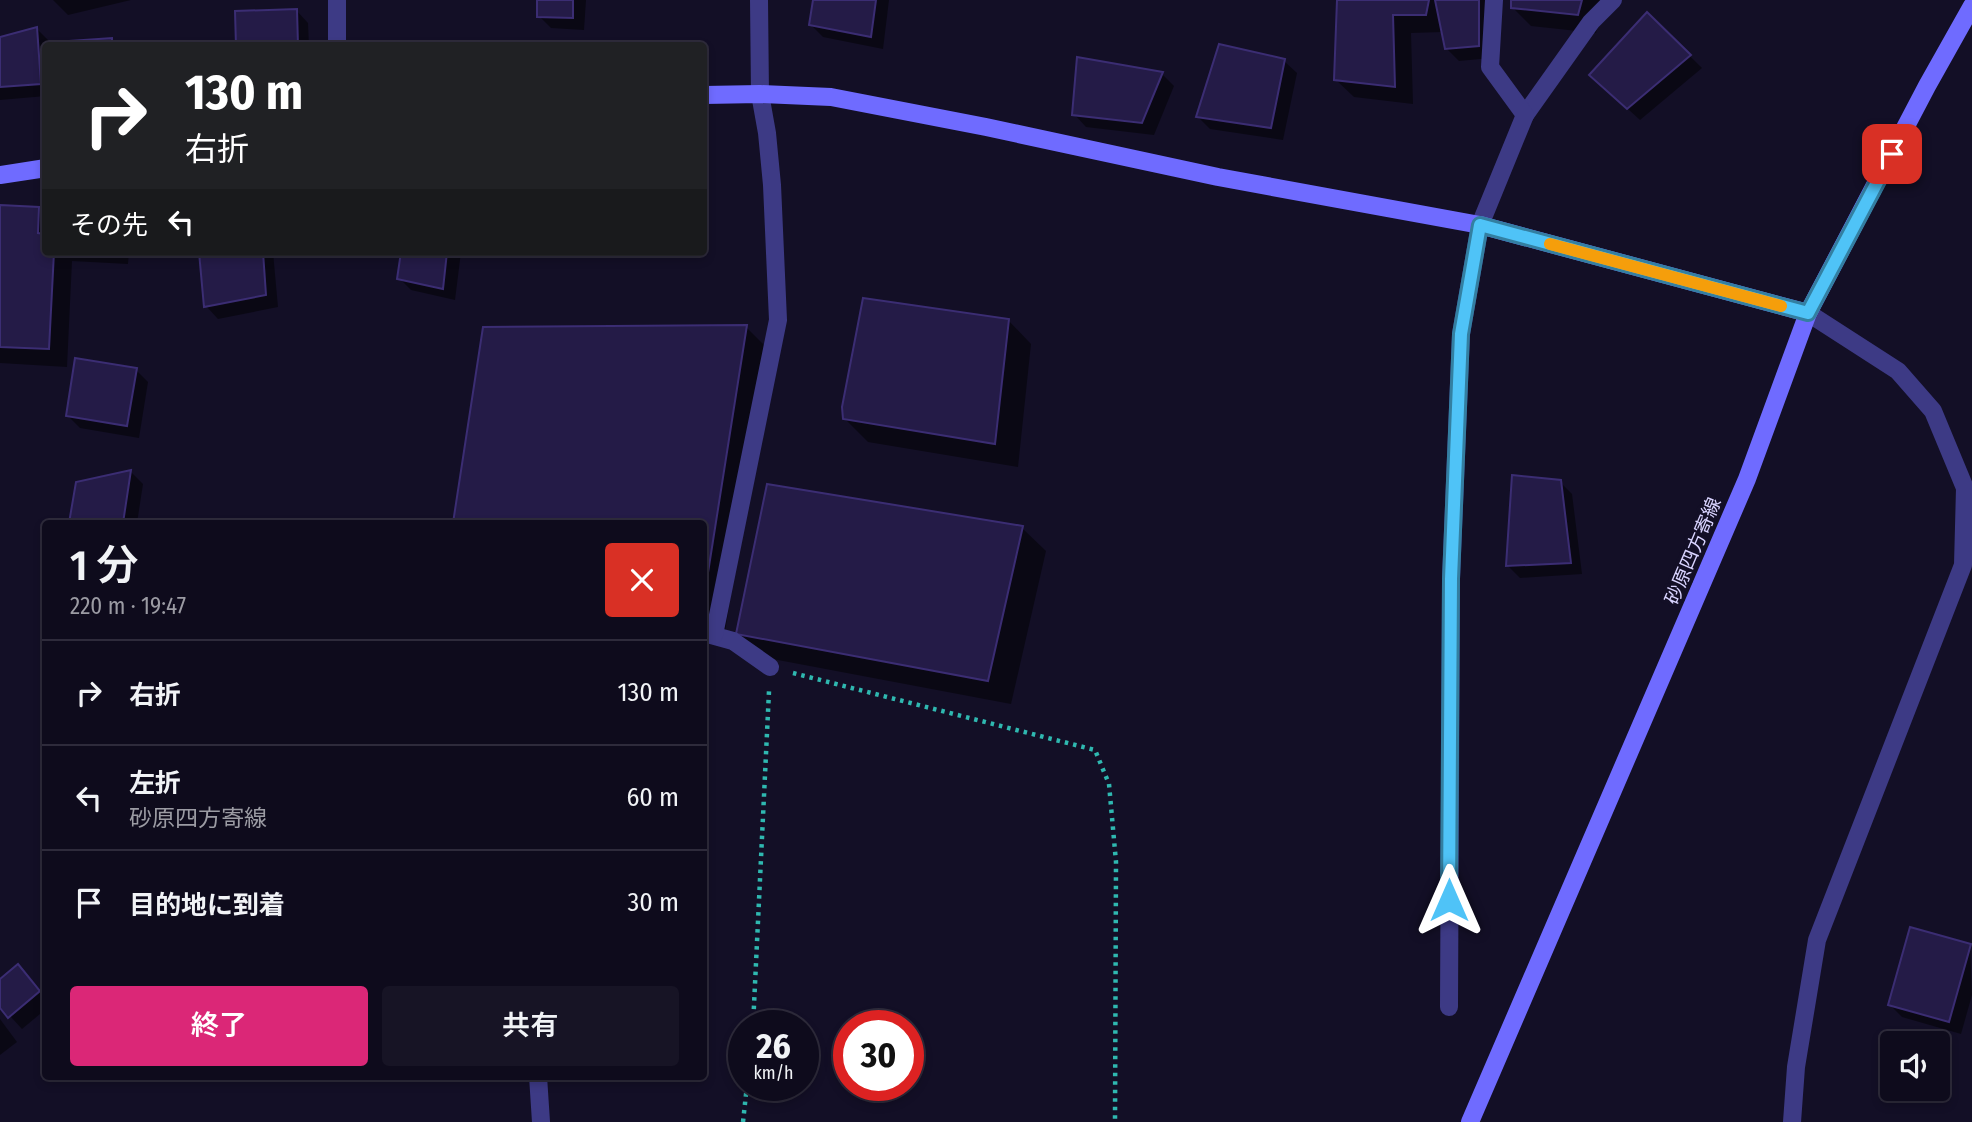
<!DOCTYPE html>
<html lang="ja">
<meta charset="utf-8">
<style>
:root{--surface:#0e0b1c;--page:#171425;--text:#f1f3f6;--muted:#9b9ba3;--line:#2e2b3b;--accent:#db2777}
body{margin:0;font-family:"Fira Sans Condensed","Noto Sans JP",sans-serif;background:var(--page);color:var(--text);height:100vh;display:flex;flex-direction:column;font-size:26px;white-space:nowrap}
*{box-sizing:border-box;margin:0}
p{font-size:23px;color:var(--muted)}
.icon{flex:none;width:38px;height:38px;fill:none;stroke:currentColor;stroke-width:2;stroke-linecap:round;stroke-linejoin:round}
.map{position:relative;flex:1;overflow:hidden}
.side{position:absolute;left:42px;top:520px;width:665px;height:560px;display:flex;flex-direction:column;background:var(--surface);border-radius:7px;box-shadow:0 4px 10px #0003,0 0 0 2px var(--line)}
.side>*{flex:none}
.hud{position:absolute;left:42px;top:42px;width:665px;height:214px;border-radius:7px;box-shadow:0 4px 10px #0003,0 0 0 2px var(--line);background:#202124;color:#fff;overflow:hidden}
.buttons{position:absolute;left:1880px;top:1031px;display:grid;gap:14px}
.buttons a{display:grid;place-items:center;width:70px;height:70px;border-radius:7px;background:var(--surface);box-shadow:0 4px 10px #0003,0 0 0 2px var(--line);font-size:35px}
.speed{position:absolute;left:728px;top:1010px;display:flex;gap:14px;font-size:35px;font-weight:700;text-align:center}
.speed>*{display:grid;place-content:center;width:91px;height:91px;border-radius:50%;background:var(--surface);box-shadow:0 4px 10px #0003,0 0 0 2px var(--line);line-height:1}
.speed small{font-size:18px;font-weight:400}
.speed .limit{border:10px solid #d22;background:#fff;color:#111}
.pin{position:absolute;display:grid;place-items:center;width:60px;height:60px;color:#fff;margin:-30px;border-radius:14px;box-shadow:0 4px 10px #0006}
.me{position:absolute;width:77px;margin:-38px;rotate:0deg;stroke-linejoin:round;filter:drop-shadow(0 0 5px #0008)}
.turn{display:flex;align-items:center;gap:24px;height:147px;padding:0 28px;font-size:32px}
.turn .icon{width:91px;height:91px;stroke-width:2.5}
.turn b{display:block;font-size:49px;line-height:60px}
.then{display:flex;align-items:center;height:66px;padding:0 28px;background:#0003;gap:14px;font-size:26px}
.round{display:grid;place-items:center;flex:none;width:74px;height:74px;border-radius:7px;background:var(--page)}
.head{display:flex;align-items:center;justify-content:space-between;height:119px;padding:0 28px}
h1{font-size:42px;font-weight:600;line-height:52px}
.primary-button{display:flex;gap:14px;margin-top:auto;padding:14px 28px}
.primary-button a{flex:1;height:80px;border-radius:7px;background:var(--accent);color:#fff;font-size:28px;font-weight:600;line-height:80px;text-align:center}
.primary-button a+a{background:var(--page);color:var(--text)}
ul{padding:0;list-style:none}
li{display:flex;align-items:center;gap:21px;height:105px;padding:0 28px;border-top:2px solid var(--line)}
li div{flex:1}
li b{display:block;font-size:26px}
li em{font-style:normal}
.map>svg:first-child{display:block}
</style>
<div class="map">
<svg width="1972" height="1122" viewBox="0 0 1972 1122">
<rect width="100%" height="100%" fill="#130f26"/>
<g fill="#0007">
<polygon points="53,0 131,0 68,15"/>
<polygon points="539,0 586,0 584,30 551,28 539,16"/>
<polygon points="814,0 889,0 883,49 823,37 811,25"/>
<polygon points="1338,0 1490,0 1491,58 1459,61 1446,48 1443,32 1411,33 1413,104 1354,97 1335,79"/>
<polygon points="1513,0 1604,0 1596,33 1531,26 1512,7"/>
<polygon points="296,10 308,23 309,46 237,46"/>
<polygon points="1647,14 1702,68 1640,120 1604,87"/>
<polygon points="37,29 49,41 49,46 46,46 46,96 0,100 0,39"/>
<polygon points="1284,61 1297,73 1283,140 1210,129 1198,117"/>
<polygon points="1162,74 1174,86 1154,135 1086,127 1074,114"/>
<polygon points="0,206 39,208 46,215 46,252 129,252 128,264 72,261 67,367 0,363"/>
<polygon points="201,252 273,252 278,307 218,319 206,306"/>
<polygon points="403,252 461,252 455,300 411,290 399,278"/>
<polygon points="1008,320 1031,344 1018,467 868,442 844,418"/>
<polygon points="746,327 769,350 725,632 704,629 704,523 455,523 485,328"/>
<polygon points="136,370 148,382 139,438 80,428 68,416"/>
<polygon points="131,472 143,484 137,523 71,523 77,483"/>
<polygon points="1560,482 1572,494 1582,574 1520,578 1508,566"/>
<polygon points="1022,528 1046,551 1011,704 762,657 738,634"/>
<polygon points="1970,946 1972,995 1961,1034 1902,1017 1890,1005"/>
<polygon points="18,966 46,997 46,1009 22,1029 0,1005 0,982"/>
<polygon points="0,1019 17,1042 0,1055"/>
</g>
<g fill="#241b47" stroke="#3b2d73" stroke-width="2">
<polygon points="537,0 573,0 573,18 537,17"/>
<polygon points="813,0 876,0 871,37 809,25"/>
<polygon points="1337,0 1429,0 1426,15 1393,15 1395,87 1334,80"/>
<polygon points="1435,0 1479,0 1479,46 1445,49"/>
<polygon points="1511,0 1582,0 1578,15 1511,8"/>
<polygon points="297,9 298,46 236,46 235,11"/>
<polygon points="1647,12 1691,55 1627,109 1589,75"/>
<polygon points="37,27 41,84 0,87 0,37"/>
<polygon points="112,38 112,46 55,46 55,42"/>
<polygon points="1219,44 1285,59 1271,128 1196,117"/>
<polygon points="1077,57 1163,72 1142,123 1072,115"/>
<polygon points="0,205 39,207 38,233 46,234 46,252 54,252 49,349 0,347"/>
<polygon points="199,252 263,252 266,295 204,307"/>
<polygon points="401,252 447,252 443,289 397,279"/>
<polygon points="863,298 1009,319 995,444 843,419 842,407"/>
<polygon points="747,325 704,598 704,523 453,523 483,327"/>
<polygon points="75,358 137,368 127,426 66,416"/>
<polygon points="131,470 123,523 69,523 76,482"/>
<polygon points="1512,475 1561,480 1571,563 1506,566"/>
<polygon points="767,484 1023,526 988,681 736,634"/>
<polygon points="1910,927 1971,944 1949,1022 1888,1005"/>
<polygon points="18,964 40,991 8,1018 0,1008 0,979"/>
</g>
<g fill="none" stroke-linecap="round" stroke-linejoin="round">
<g stroke="#2fb8b0" stroke-width="4.5" stroke-dasharray="3.5 5" stroke-linecap="butt">
<polyline points="793,673 1095,750 1109,784 1116,862 1115,1122"/>
<polyline points="753,1026 769,691"/>
<polyline points="743,1122 747,1085"/>
</g>
<g stroke="#3d3a85" stroke-width="18">
<polyline points="337,46 337,0"/>
<polyline points="1525,115 1591,22 1613,0"/>
<polyline points="704,633 733,641 770,667"/>
<polyline points="714,635 778,320 772,185 767,133 760,94 759,0"/>
<polyline points="1449,1007 1451,579 1461,334 1480,225 1525,115 1490,67 1494,0"/>
<polyline points="538,1076 541,1122"/>
<polyline points="1792,1122 1796,1067 1817,940 1963,565 1965,488 1933,411 1898,371 1808,313"/>
</g>
<g stroke="#6f6bff" stroke-width="18">
<polyline points="704,95 760,94 831,97 986,127 1218,177 1480,225 1808,313"/>
<polyline points="0,175 46,168"/>
<polyline points="1470,1122 1747,479 1808,313 1927,86 1972,6"/>
</g>
</g>
<g fill="none" stroke-linecap="round" stroke-linejoin="round">
<defs>
<polyline id="route" points="1449,900 1451,579 1461,334 1480,225 1808,313 1892,154"/>
</defs>
<use href="#route" stroke="#337fa1" stroke-width="18"/>
<use href="#route" stroke="#4fc3f7" stroke-width="12"/>
<polyline stroke="#f59e0b" stroke-width="12" points="1550,244 1781,306"/>
</g>
<g text-anchor="middle" dominant-baseline="central" stroke-width="7" stroke-linejoin="round" paint-order="stroke">
<g font-size="19" fill="#d9d4ff" stroke="#130f26">
<text transform="translate(1693 551) rotate(-67)">砂原四方寄線</text>
</g>
</g>
</svg>
<div class="buttons">
<a><svg class="icon" aria-label="sound" viewBox="0 0 24 24"><path d="M4 9h4l5-4v14l-5-4H4zM17 9q2 3 0 6"/></svg></a>
</div>
<div class="speed"><div>26<small>km/h</small></div><div class="limit">30</div></div>
<div class="pin" style="left:1892px;top:154px;background:#d93025"><svg class="icon" aria-label="arrive" viewBox="0 0 24 24"><path d="M6 21V4h12l-3 4 3 4H6"/></svg></div>
<svg class="me" style="left:1449px;top:900px" viewBox="-20 -20 40 40"><path d="M0-17L14 15 0 8-14 15z" fill="#4fc3f7" stroke="#fff" stroke-width="4"/></svg>
<div class="hud">
<div class="turn"><svg class="icon" aria-label="right" viewBox="0 0 24 24"><path d="M7 20v-9h11M14 6l5 5-5 5"/></svg><div><b>130 m</b>右折</div></div>
<div class="then">その先<svg class="icon" aria-label="left" viewBox="0 0 24 24"><path d="M17 20v-9H6M10 6l-5 5 5 5"/></svg></div>
</div>
<section class="side">
<div class="head"><div><h1>1 分</h1><p>220 m · 19:47</p></div><a class="round" style="background:#d93025;color:#fff"><svg class="icon" aria-label="close" viewBox="0 0 24 24"><path d="M6 6l12 12M18 6L6 18"/></svg></a></div>
<ul>
<li><svg class="icon" aria-label="right" viewBox="0 0 24 24"><path d="M7 20v-9h11M14 6l5 5-5 5"/></svg><div><b>右折</b></div><em>130 m</em></li>
<li><svg class="icon" aria-label="left" viewBox="0 0 24 24"><path d="M17 20v-9H6M10 6l-5 5 5 5"/></svg><div><b>左折</b><p>砂原四方寄線</p></div><em>60 m</em></li>
<li><svg class="icon" aria-label="arrive" viewBox="0 0 24 24"><path d="M6 21V4h12l-3 4 3 4H6"/></svg><div><b>目的地に到着</b></div><em>30 m</em></li>
</ul>
<div class="primary-button"><a>終了</a><a>共有</a></div>
</section>
</div>
